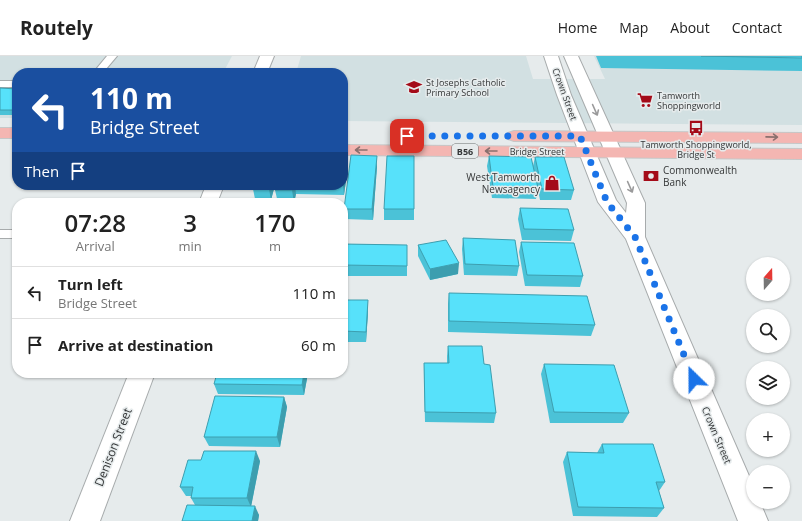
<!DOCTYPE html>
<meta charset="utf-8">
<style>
:root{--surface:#fff;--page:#f2f2f2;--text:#222;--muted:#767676;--line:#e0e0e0}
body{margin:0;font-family:"Open Sans",sans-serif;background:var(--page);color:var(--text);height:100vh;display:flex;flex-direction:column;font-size:15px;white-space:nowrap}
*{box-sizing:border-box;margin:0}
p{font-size:13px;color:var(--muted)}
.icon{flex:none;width:22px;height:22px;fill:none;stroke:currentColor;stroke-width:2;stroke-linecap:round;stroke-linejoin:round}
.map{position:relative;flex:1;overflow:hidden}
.sheet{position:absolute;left:12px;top:142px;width:336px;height:180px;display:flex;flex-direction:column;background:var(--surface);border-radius:16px;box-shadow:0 1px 3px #0004}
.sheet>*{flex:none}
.guide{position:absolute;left:12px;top:12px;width:336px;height:122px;border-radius:16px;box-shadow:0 1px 3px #0004;background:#1a4fa0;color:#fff;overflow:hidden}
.needle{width:26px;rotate:20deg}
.fabs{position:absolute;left:746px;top:201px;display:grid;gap:8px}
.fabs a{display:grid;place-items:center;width:44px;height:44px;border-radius:50%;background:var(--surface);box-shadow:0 1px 3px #0004;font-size:20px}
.pin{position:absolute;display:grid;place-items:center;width:34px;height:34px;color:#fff;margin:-17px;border-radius:8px;box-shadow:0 2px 6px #0006}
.me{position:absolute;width:44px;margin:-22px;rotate:337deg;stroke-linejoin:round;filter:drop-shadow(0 0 3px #0008)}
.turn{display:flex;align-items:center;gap:14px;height:84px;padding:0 12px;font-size:18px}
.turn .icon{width:52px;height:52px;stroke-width:2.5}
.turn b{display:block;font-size:28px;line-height:34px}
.then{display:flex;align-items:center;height:38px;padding:0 12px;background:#0003;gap:8px;font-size:15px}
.eta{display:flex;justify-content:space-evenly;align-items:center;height:68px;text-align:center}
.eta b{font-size:24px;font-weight:600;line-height:28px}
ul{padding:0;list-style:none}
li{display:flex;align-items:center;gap:12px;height:52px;padding:0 12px;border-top:1px solid var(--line)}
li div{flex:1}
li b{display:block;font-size:15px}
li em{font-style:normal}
header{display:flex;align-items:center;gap:24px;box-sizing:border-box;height:56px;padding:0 20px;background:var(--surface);border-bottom:1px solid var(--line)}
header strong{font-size:19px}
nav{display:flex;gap:22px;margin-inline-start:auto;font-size:14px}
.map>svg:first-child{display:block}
</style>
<header>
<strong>Routely</strong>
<nav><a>Home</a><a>Map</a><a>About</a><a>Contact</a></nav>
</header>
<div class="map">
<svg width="802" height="465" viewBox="0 0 802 465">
<rect width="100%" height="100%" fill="#e6ebec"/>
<g fill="#d2e0e2">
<polygon points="0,0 232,0 223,17 17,17 17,62 0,62"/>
<polygon points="301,0 526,0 533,23 605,23 594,0 802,0 802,69 343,65 343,17 296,17"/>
</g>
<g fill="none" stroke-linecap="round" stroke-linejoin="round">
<defs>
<g id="service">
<polygon points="107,0 117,0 106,13 205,14 210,17 93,17"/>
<rect x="0" y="25" width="17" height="6"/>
<rect x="0" y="174" width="17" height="8"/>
</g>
<g id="minor">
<polygon points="260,0 274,0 267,17 253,17"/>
<polygon points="544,0 558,0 571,39 616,144 626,157 627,147 564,0 578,0 645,147 645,181 753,429 753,446 760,446 768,465 738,465 626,183 598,146 557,39"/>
<polygon points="206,129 224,129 217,147 199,147"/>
<polygon points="129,317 155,317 100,465 70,465"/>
</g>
<g id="primary">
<rect x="0" y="72" width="17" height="10"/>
<polygon points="514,75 802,77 802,87 514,85 508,83 506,80 508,77"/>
<polygon points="343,89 802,93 802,103 343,99"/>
</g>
</defs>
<use href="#service" stroke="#a7abac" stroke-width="2"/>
<use href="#minor" stroke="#a7abac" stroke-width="2"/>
<use href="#primary" stroke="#c6c7c7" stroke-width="2"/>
<use href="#service" fill="#fff" fill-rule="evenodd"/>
<use href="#minor" fill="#fff" fill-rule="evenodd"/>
<use href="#primary" fill="#f4b6b2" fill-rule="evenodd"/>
</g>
<g fill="#4bc2d7">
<polygon points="596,0 802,0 802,15 601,12"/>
<polygon points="0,32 17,33 17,59 0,59"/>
<polygon points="347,96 348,110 344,139 296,138 294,147 278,147 275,134 276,129 343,129"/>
<polygon points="414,100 414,164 384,164 384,153"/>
<polygon points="489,100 533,110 535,101 574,134 571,144 540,144 538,134 536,143 492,142 487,110"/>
<polygon points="377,110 373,164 345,163 344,153"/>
<polygon points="275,129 271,144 255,143 253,133"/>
<polygon points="520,152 574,174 571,185 522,184 518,163"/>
<polygon points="463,182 519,210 517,220 464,219 462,193"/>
<polygon points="521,186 583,220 580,231 525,230 519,196"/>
<polygon points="343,188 407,189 407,220 343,220"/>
<polygon points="418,189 458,218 430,224 418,200"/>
<polygon points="449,237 595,269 591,280 448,276 448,248"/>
<polygon points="343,244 368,255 366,286 343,286"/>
<polygon points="448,290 484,308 496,357 494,367 425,366 424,318 424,307 447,307 447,300"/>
<polygon points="544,308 629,357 623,367 550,367 541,318"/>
<polygon points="308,317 304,339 218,338 214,328"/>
<polygon points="284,341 287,351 280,391 209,390 204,381"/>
<polygon points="602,388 665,426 659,435 664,452 657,461 573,460 563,406 567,396 597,397"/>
<polygon points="260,405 251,450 259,459 258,465 182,465 195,449 191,442 191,440 186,440 180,431"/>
</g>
<g fill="#3d9eaf">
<polygon points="347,96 348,110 344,139 343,129 343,120"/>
<polygon points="377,100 377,110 373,164 372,153"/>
<polygon points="270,129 275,129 271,144 269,133"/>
<polygon points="293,129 295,129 296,138 294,147 292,134"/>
<polygon points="459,207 458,218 430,224 430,213"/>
<polygon points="368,244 368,255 366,286 366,276"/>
<polygon points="304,317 308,317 304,339 302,329"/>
<polygon points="284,341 287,351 280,391 277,381"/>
<polygon points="256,395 260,405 251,451 247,442"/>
<polygon points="255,450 259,459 258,465 252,465"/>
</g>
<g fill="#57e1fa" stroke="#3d9eaf">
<polygon points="701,0 802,0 802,2"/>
<polygon points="0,32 17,33 17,52 15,54 0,54"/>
<polygon points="343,96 347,96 343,120"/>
<polygon points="351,99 377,100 372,153 344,153"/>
<polygon points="387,100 414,100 414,153 384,153"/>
<polygon points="489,100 531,101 538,132 493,131"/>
<polygon points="535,101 564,101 574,134 542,133"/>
<polygon points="254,129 270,129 269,133 253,133"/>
<polygon points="276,129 293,129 292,134 275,134"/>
<polygon points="520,152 568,153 574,174 524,173"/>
<polygon points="463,182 515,184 519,210 465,208"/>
<polygon points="446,184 459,207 430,213 418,189"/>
<polygon points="521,186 574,187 583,220 527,219"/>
<polygon points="343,188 407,189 407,210 343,209"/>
<polygon points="449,237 587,240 595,269 449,265"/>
<polygon points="343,244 368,244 366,276 343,275"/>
<polygon points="448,290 482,290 484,308 490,309 496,357 425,356 424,307 449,307"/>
<polygon points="544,308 614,309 629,357 554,356"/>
<polygon points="217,317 304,317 302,329 214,328"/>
<polygon points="215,340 284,341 277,381 204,381"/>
<polygon points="602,388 653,388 665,426 656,426 664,452 578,451 567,396 604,397"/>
<polygon points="204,395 256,395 247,442 191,442 193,431 180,431 188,404 201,404"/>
<polygon points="187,449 255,450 252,465 182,465"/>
</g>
<defs><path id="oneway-shaft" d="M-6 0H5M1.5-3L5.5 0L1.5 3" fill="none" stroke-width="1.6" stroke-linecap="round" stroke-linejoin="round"/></defs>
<g stroke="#9a9a9b">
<use href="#oneway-shaft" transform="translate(595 54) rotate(66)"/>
<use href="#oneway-shaft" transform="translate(630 131) rotate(66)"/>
</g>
<g stroke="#8a706e">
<use href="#oneway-shaft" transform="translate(772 81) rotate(1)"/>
<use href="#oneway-shaft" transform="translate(361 94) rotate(-180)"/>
<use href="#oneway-shaft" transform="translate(491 95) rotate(-180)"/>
</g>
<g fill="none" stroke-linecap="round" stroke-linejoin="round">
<polyline stroke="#1a73e8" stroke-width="7" stroke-dasharray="0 12.6" points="407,80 580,80 607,146 635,181 694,323"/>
</g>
<defs>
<symbol id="school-bare" viewBox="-9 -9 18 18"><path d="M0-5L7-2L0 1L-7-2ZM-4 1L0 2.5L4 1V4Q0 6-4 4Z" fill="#a40b19" stroke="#e6ebec" stroke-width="2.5" paint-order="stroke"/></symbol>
<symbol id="supermarket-bare" viewBox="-9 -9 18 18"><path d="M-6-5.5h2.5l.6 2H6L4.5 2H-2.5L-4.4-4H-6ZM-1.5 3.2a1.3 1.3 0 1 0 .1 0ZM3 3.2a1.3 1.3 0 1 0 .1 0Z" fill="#a40b19" stroke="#e6ebec" stroke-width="2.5" paint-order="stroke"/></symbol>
<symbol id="bus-bare" viewBox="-9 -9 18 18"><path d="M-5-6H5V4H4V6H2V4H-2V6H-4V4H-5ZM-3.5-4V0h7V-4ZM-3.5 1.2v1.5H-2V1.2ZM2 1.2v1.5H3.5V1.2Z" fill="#a40b19" stroke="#e6ebec" stroke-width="2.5" paint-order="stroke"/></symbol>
<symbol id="bank-bare" viewBox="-9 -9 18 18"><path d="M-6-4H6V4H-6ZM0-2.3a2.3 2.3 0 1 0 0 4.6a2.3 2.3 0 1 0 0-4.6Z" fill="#a40b19" stroke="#e6ebec" stroke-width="2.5" paint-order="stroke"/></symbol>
<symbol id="shop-bare" viewBox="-9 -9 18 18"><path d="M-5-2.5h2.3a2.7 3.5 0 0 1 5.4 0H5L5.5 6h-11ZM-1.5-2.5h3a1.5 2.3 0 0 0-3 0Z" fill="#a40b19" stroke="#e6ebec" stroke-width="2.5" paint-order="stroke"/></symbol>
</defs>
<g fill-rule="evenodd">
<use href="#school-bare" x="403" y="20" width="22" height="22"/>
<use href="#supermarket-bare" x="634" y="33" width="22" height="22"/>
<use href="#bus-bare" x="685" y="61" width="22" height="22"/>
<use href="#bank-bare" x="640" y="109" width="22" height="22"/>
<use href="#shop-bare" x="541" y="116" width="22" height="22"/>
</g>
<g text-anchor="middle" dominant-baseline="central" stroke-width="3" stroke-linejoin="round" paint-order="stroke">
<g font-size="9" fill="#343637" stroke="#e6ebec" text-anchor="start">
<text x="426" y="26">St Josephs Catholic<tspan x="426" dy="10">Primary School</tspan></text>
<text x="657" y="39">Tamworth<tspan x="657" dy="10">Shoppingworld</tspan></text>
<text x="696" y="88" text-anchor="middle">Tamworth Shoppingworld,<tspan x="696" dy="10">Bridge St</tspan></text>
</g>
<g font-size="9" fill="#343637" stroke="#e6ebec">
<text transform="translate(565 38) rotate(70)">Crown Street</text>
<text x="537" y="95">Bridge Street</text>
</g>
<rect fill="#e6ebec" stroke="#696c6d" stroke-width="1" x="452" y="88" width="26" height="14" rx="3"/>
<g font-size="9" font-weight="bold" fill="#343637">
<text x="465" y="95">B56</text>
</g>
<g font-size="10" fill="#343637" stroke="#e6ebec" text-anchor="start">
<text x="663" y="114">Commonwealth<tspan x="663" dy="12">Bank</tspan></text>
<text x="540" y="121" text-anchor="end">West Tamworth<tspan x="540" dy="12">Newsagency</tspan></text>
</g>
<g font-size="10" fill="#343637" stroke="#e6ebec">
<text transform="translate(717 379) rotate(67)">Crown Street</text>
</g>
<g font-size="12" fill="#343637" stroke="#e6ebec">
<text transform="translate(113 391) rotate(-69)">Denison Street</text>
</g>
</g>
</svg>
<div class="fabs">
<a><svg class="needle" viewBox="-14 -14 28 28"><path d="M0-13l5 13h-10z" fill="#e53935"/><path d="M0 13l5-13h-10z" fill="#767676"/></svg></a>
<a><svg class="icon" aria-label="search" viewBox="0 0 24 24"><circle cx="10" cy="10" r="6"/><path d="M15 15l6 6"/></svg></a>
<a><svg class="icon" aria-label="layers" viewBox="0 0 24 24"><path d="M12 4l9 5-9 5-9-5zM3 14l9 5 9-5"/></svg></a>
<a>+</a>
<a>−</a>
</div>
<div class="pin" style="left:407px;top:80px;background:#d93025"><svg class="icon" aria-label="arrive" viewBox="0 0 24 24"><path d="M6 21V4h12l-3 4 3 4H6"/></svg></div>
<svg class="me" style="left:694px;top:323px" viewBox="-20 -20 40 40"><circle r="19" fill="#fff"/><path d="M0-13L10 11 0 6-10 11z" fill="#1a73e8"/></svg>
<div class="guide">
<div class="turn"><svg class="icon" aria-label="left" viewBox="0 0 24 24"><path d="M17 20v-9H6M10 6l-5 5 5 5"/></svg><div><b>110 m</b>Bridge Street</div></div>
<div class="then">Then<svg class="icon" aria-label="arrive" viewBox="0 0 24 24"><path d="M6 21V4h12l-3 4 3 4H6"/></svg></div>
</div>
<section class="sheet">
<div class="eta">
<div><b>07:28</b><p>Arrival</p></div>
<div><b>3</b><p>min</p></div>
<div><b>170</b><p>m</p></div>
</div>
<ul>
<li><svg class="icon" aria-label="left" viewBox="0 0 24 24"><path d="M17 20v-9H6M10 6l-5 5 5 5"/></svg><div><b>Turn left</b><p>Bridge Street</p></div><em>110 m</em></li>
<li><svg class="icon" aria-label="arrive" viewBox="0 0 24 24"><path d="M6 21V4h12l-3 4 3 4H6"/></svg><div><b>Arrive at destination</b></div><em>60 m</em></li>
</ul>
</section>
</div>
